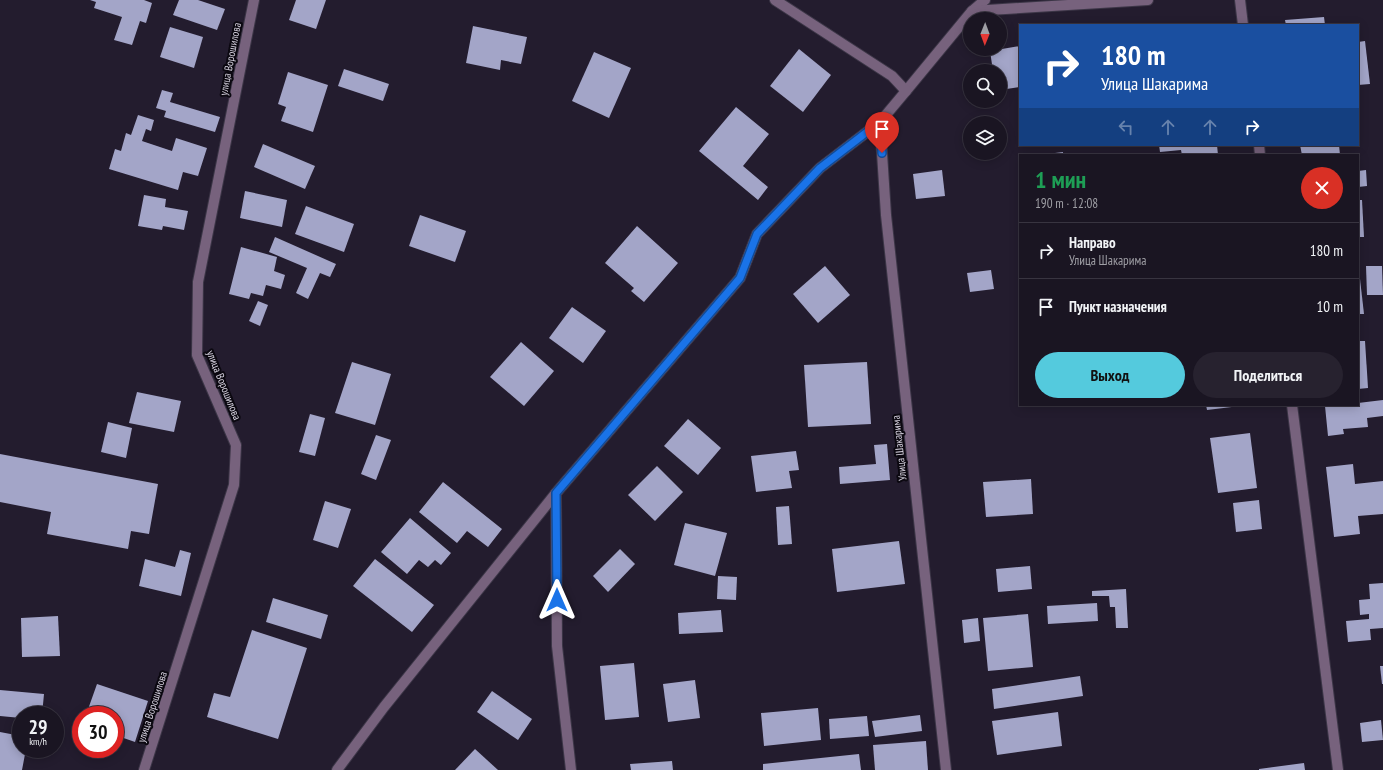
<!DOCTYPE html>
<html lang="ru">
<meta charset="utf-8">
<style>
:root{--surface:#1a1522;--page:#27222f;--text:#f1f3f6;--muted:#9f9fa5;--line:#383440;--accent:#54cadd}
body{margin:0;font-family:"PT Sans Narrow",sans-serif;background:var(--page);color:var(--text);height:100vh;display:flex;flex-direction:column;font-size:15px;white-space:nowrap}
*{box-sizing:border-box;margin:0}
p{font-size:13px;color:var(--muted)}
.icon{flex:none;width:22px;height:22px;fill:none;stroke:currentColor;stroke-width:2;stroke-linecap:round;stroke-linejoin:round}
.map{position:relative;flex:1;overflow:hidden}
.panel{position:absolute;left:1019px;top:154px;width:340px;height:252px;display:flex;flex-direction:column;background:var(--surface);border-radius:0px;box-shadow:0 2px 10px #0003,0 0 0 1px var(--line)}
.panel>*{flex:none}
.hud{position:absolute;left:1019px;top:24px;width:340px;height:122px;border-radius:0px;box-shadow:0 2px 10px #0003,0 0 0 1px var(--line);background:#1a4fa0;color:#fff;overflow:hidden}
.needle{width:26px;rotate:181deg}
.buttons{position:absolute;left:963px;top:12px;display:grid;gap:8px}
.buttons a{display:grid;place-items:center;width:44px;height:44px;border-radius:50%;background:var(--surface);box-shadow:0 2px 10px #0003,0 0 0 1px var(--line);font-size:20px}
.speed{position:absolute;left:12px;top:706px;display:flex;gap:8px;font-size:20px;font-weight:700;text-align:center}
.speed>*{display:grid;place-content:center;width:52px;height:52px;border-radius:50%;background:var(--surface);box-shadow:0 2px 10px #0003,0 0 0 1px var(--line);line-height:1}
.speed small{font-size:10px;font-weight:400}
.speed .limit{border:6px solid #d22;background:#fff;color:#111}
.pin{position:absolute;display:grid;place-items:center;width:34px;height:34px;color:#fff;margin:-41px -17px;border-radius:50% 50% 50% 0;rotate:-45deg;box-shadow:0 0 4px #0007}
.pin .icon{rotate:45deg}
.me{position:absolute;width:44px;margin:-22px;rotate:0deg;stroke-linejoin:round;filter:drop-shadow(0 0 3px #0008)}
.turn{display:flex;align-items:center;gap:14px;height:84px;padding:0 16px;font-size:18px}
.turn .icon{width:52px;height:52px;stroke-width:2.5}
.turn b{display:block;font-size:28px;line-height:34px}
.lanes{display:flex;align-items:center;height:38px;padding:0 16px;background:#0003;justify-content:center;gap:20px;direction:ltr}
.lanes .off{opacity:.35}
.round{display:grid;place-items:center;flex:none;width:42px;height:42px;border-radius:21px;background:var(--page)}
.summary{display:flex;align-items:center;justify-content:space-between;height:68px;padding:0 16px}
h1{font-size:24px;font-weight:600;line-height:30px;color:#1e9e55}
.primary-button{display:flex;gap:8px;margin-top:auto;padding:8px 16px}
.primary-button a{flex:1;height:46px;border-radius:24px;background:var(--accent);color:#111;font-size:16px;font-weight:600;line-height:46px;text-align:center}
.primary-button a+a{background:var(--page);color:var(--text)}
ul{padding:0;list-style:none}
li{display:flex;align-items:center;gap:12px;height:56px;padding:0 16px;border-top:1px solid var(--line)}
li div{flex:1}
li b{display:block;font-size:15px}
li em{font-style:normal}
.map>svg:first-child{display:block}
</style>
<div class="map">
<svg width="1383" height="770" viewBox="0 0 1383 770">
<rect width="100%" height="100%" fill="#231c2e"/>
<g fill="#a3a5c8">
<polygon points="90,0 144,0 152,3 146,23 140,21 132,45 114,40 122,17 94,8 96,2"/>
<polygon points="179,0 198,0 225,9 217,30 173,15"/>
<polygon points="296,0 326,0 316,29 289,20"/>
<polygon points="1324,17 1325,25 1286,25 1285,20"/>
<polygon points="473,26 527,37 521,64 501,60 500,70 466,63"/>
<polygon points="170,27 203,37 194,68 160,57"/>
<polygon points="1365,41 1370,84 1358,85 1358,42"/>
<polygon points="1020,46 1020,87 1000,90 1000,71 993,71 990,51"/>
<polygon points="799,49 831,75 803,112 770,86"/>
<polygon points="594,52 631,68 609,118 572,101"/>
<polygon points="344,69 389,84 383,101 338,86"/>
<polygon points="288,72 328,85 313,132 281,121 286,107 278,104"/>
<polygon points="162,90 173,93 170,102 220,117 215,132 164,117 166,111 156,108"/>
<polygon points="736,107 769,134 743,166 768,187 758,200 699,151"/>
<polygon points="138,115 154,120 151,131 146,129 142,141 172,151 176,138 207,148 198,176 183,172 178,190 109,169 115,149 121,151 126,133 131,135"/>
<polygon points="263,144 315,166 305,189 254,167"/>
<polygon points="1159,145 1217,145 1218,155 1182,155 1181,150 1160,152"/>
<polygon points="1300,145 1339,145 1340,155 1302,155"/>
<polygon points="1063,152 1063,155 1048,155 1047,154"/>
<polygon points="942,170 945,196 916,199 913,174"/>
<polygon points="1366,170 1367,186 1358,187 1358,171"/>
<polygon points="245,191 287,200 282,227 240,218"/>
<polygon points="144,195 166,199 165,207 188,211 184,230 163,226 162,230 138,226"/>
<polygon points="1358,200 1362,200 1364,237 1358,237"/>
<polygon points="306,206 354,224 344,252 295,234"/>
<polygon points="420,215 466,231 455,262 409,246"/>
<polygon points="637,226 678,263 644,302 631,291 634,288 605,263"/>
<polygon points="275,237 336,264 330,277 320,273 308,299 296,293 307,268 269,252"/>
<polygon points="241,247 277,257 274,271 285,275 281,289 266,285 263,296 251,293 249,299 229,294"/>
<polygon points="825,266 850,295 818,323 793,294"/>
<polygon points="1366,266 1382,266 1383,295 1367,295"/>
<polygon points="991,270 994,289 970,292 967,273"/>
<polygon points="1358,279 1360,279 1364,314 1358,314"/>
<polygon points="258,301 268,305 260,326 249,321"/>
<polygon points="572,307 606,331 583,363 549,338"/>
<polygon points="1358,341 1365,341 1368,388 1358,389"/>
<polygon points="521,342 554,371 524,406 490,377"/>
<polygon points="352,362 391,374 375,425 335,413"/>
<polygon points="867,362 871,424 808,427 804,365"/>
<polygon points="137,392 181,401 174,432 129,423"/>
<polygon points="1383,400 1383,416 1367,418 1368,427 1343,429 1344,434 1328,436 1325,406 1358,405 1358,403"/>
<polygon points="1206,405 1240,405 1240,406 1207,410"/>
<polygon points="310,414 325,418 315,456 299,452"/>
<polygon points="688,419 721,448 698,475 664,446"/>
<polygon points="108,422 132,428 126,458 101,452"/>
<polygon points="1250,433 1257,488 1218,493 1210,438"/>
<polygon points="376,435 391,440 376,480 361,474"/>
<polygon points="887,444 890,480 840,484 839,467 876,464 874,445"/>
<polygon points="796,451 799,470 789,471 792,488 756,492 751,456"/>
<polygon points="0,454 158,484 149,534 131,531 128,549 47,534 51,512 0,502"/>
<polygon points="1353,464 1355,484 1383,481 1383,514 1358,516 1360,534 1334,537 1326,467"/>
<polygon points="657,466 683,492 655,521 628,495"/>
<polygon points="1031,479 1033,514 986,517 983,482"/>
<polygon points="443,482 502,529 488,547 467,531 457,543 419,512"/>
<polygon points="1259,500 1262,529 1236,532 1233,503"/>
<polygon points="325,501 351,509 338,548 313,540"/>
<polygon points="789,506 792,544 778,545 776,507"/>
<polygon points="410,518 451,553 441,565 435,560 428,567 419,560 407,574 381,552"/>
<polygon points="685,523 727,533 715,576 674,565"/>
<polygon points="899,541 905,584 837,592 832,549"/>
<polygon points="620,549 635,564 608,592 593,576"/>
<polygon points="180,550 191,553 181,596 139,586 145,559 175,567"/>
<polygon points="375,559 434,605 412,632 353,586"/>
<polygon points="1030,566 1032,589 998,592 996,569"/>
<polygon points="718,576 737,577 736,600 717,599"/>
<polygon points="1383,583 1383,628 1370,629 1371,640 1348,642 1346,621 1369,619 1369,614 1360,615 1359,600 1370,599 1369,584"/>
<polygon points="1126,589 1128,628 1116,628 1115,607 1110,607 1109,596 1092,596 1092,591"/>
<polygon points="273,598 328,615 321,639 266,622"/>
<polygon points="1097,603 1098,621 1048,624 1047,606"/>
<polygon points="721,610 723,632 679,634 678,613"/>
<polygon points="1028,614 1033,667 988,671 983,618"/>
<polygon points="58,616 60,656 22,657 21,618"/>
<polygon points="978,618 980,641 964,643 962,620"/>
<polygon points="252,630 307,648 278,739 207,717 214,693 230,697"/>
<polygon points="634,663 639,717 605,720 600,666"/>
<polygon points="1380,666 1383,666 1383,684 1382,684"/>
<polygon points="1080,676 1083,696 994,709 992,689"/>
<polygon points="695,680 700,718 668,722 663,684"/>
<polygon points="97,684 148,701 135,742 115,735 115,715 86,715"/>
<polygon points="0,690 44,694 42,715 21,715 21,718 0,716"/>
<polygon points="492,691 532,719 518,740 477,712"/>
<polygon points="818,708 821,740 764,746 761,713"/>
<polygon points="1058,712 1062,746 997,755 992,721"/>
<polygon points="920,715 922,731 875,737 872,721"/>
<polygon points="867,716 869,736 830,739 829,719"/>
<polygon points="1381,720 1383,740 1362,742 1360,723"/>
<polygon points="0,732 21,736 21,749 26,749 22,770 0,770"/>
<polygon points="926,741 928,770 875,770 873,745"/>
<polygon points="475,749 498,770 455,770"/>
<polygon points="859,754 861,770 763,770 763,764"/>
<polygon points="672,761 673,770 631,770 630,764"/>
<polygon points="1304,763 1305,770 1259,770 1259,769"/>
</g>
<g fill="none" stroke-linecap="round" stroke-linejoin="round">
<defs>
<g id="minor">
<polyline points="1240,0 1243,25"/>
<polyline points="972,11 985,0"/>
<polyline points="906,91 972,11 1148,0"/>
<polyline points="880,122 886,215 946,770"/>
<polyline points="1259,145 1260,155"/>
<polyline points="1292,405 1338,770"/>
<polyline points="144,770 234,485 236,445 197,355 198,282 254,0"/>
<polyline points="337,770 384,707 556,493"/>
<polyline points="571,770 557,646 556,493 740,278 757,234 820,168 880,122 906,91 892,76 775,0"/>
</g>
</defs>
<use href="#minor" stroke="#3c3647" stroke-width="12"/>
<use href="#minor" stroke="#77627d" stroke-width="10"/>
</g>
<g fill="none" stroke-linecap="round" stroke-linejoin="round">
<defs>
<polyline id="route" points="557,600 556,493 740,278 757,234 820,168 880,122 882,153"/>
</defs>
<use href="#route" stroke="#114b97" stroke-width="10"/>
<use href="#route" stroke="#1a73e8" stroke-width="7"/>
</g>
<g text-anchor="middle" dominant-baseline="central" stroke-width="4" stroke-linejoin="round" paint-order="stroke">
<g font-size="11" fill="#d7d3e0" stroke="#0b0810">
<text transform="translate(230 59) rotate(-79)">улица Ворошилова</text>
<text transform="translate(224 385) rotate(68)">улица Ворошилова</text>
<text transform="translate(899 448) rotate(-96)">Улица Шакарима</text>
<text transform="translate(152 707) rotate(-72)">улица Ворошилова</text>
</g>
</g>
</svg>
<div class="buttons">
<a><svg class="needle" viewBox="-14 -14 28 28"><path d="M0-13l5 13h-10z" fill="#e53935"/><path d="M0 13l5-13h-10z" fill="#9f9fa5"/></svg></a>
<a><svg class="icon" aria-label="search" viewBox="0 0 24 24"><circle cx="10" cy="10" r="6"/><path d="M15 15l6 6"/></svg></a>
<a><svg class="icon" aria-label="layers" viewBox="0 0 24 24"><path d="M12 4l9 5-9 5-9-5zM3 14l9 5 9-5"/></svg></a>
</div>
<div class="speed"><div>29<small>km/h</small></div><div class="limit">30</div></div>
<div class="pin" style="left:882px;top:153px;background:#d93025"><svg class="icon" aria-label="arrive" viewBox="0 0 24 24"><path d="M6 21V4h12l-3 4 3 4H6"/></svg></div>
<svg class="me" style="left:557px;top:600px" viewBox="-20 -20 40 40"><path d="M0-17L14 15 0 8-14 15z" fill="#1a73e8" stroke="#fff" stroke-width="4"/></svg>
<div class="hud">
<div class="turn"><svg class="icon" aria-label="right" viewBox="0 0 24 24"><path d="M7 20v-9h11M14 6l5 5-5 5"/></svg><div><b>180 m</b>Улица Шакарима</div></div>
<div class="lanes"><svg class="icon off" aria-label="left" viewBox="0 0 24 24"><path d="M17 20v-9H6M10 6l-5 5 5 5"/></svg><svg class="icon off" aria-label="ahead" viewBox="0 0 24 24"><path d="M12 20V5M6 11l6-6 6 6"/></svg><svg class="icon off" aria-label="ahead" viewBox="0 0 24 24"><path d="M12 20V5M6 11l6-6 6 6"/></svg><svg class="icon" aria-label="right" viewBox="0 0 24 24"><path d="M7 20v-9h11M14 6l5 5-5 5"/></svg></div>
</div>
<section class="panel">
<div class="summary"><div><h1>1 мин</h1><p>190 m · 12:08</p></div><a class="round" style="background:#d93025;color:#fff"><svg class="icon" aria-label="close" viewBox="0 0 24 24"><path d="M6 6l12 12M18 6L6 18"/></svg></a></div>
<ul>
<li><svg class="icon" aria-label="right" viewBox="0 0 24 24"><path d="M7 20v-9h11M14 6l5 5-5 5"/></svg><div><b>Направо</b><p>Улица Шакарима</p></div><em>180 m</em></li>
<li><svg class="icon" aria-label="arrive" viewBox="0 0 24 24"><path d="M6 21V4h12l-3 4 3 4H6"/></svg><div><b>Пункт назначения</b></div><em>10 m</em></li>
</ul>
<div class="primary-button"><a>Выход</a><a>Поделиться</a></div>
</section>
</div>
